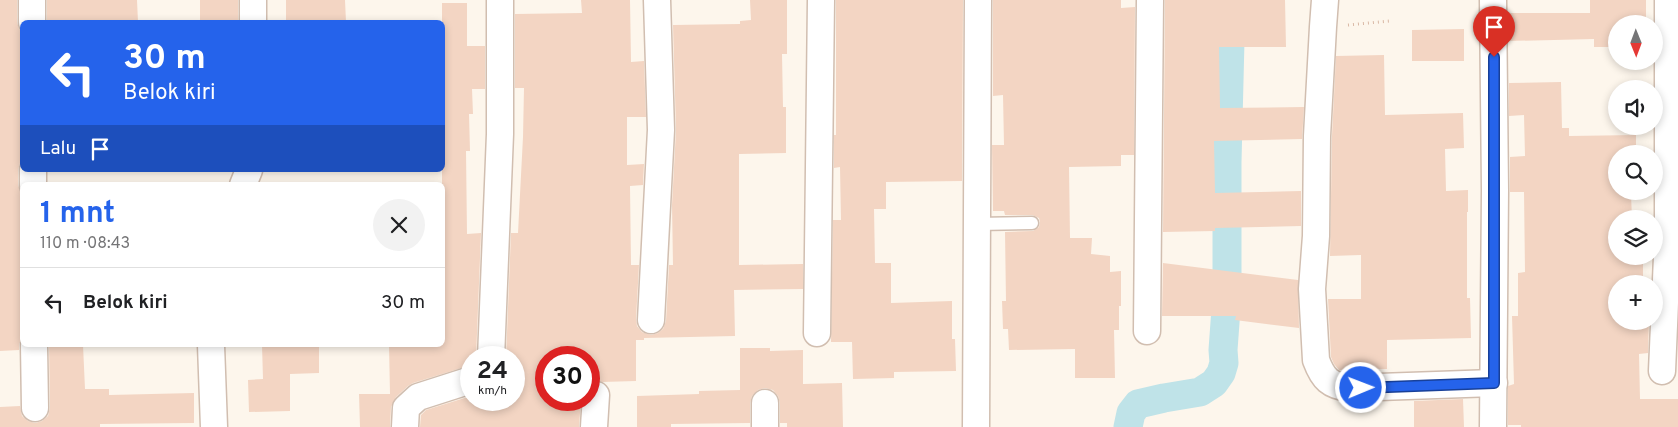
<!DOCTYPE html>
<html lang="id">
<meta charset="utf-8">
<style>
:root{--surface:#fff;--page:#f2f2f2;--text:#202124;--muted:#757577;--line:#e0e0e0;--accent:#2563eb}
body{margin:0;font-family:Overpass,sans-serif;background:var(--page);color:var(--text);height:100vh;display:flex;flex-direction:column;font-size:19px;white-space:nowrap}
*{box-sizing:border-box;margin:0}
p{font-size:16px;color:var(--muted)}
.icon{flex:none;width:28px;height:28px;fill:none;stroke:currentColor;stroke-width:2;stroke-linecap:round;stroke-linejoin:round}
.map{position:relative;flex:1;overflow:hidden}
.sheet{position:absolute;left:20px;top:182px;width:425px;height:165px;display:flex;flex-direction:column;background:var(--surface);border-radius:8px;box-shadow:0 2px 8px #0003}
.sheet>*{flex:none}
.top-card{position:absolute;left:20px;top:20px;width:425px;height:152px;border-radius:8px;box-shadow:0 2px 8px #0003;background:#2563eb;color:#fff;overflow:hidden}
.needle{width:32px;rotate:179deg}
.fabs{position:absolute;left:1608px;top:15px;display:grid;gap:10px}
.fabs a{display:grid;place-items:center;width:55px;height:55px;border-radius:50%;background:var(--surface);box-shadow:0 2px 8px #0003;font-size:25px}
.speed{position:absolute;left:460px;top:346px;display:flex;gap:10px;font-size:25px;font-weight:700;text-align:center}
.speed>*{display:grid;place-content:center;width:65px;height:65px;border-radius:50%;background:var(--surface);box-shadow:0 2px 8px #0003;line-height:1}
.speed small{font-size:12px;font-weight:400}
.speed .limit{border:8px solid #d22;background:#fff;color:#111}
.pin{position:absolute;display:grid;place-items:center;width:42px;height:42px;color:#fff;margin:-51px -21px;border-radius:50% 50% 50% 0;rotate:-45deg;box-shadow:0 0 5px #0007}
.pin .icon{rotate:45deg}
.me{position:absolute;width:55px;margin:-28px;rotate:89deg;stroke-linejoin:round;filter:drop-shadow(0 0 4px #0008)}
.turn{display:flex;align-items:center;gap:18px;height:105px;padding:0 20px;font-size:22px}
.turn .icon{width:65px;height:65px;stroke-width:2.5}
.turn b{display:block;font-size:35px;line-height:42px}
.then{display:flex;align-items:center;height:48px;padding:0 20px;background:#0003;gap:10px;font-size:19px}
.round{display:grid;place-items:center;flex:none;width:52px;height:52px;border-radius:26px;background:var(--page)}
.headline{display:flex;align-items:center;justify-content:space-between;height:85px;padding:0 20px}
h1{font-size:30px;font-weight:700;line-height:38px;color:var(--accent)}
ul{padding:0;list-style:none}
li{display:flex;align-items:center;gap:15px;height:70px;padding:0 20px;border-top:1px solid var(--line)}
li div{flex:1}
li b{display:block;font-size:19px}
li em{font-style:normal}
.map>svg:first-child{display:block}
</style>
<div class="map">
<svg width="1678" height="427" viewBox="0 0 1678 427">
<rect width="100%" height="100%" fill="#fdf6ec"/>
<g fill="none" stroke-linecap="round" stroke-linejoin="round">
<polyline stroke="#bfe3e8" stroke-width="29" points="1128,427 1131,413 1138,404 1164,398 1200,392 1214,383 1221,373 1224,363 1223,350 1227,295 1227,162 1231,0"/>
</g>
<g fill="#f3d5c3">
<polygon points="0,0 17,0 17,22 19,29 22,33 22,160 20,163 18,170 18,185 22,195 22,336 19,345 19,350 0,351"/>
<polygon points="47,0 137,0 138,22 47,22"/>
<rect x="200" y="0" width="38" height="22"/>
<polygon points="286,0 345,0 346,22 286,22"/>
<polygon points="581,0 630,0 631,62 644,61 646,117 627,117 627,165 644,164 643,185 630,186 631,265 639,265 636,319 637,326 642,332 651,335 658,333 663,329 666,321 669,265 673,265 672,205 676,130 673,25 740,24 740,21 751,20 750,0 787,0 787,54 782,54 783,107 786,107 786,153 739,154 739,265 803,264 803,289 734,290 735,336 644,338 644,340 636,340 636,381 602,382 596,380 589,382 589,358 546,358 546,400 581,400 579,427 420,427 421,415 426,410 471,396 471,400 516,400 516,358 506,358 511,233 518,233 523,137 524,88 515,88 515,14 582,13"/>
<polygon points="836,0 963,0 962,181 886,182 886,209 874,209 875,263 891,263 891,303 952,301 952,339 955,339 956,371 894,372 894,378 853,379 852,342 831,342 833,220 841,220 840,167 834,168 834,135 836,135"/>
<polygon points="993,0 1121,0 1121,8 1135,7 1134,155 1121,155 1121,166 1069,167 1070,238 1092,238 1091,254 1110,256 1110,272 1121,271 1121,306 1119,306 1119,330 1114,330 1115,378 1075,378 1075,349 1009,350 1008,329 1003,329 1002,301 1006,301 1005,232 1033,231 1039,227 1040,222 1039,218 1032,215 1005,215 1004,211 993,211 992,145 1004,145 1003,95 993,96"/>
<polygon points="1165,0 1285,0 1286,47 1219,47 1220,108 1304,107 1302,139 1214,141 1215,193 1301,191 1301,226 1215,228 1215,231 1163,232"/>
<polygon points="1590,0 1646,0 1646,24 1616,24 1616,47 1594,47 1594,39 1508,41 1508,13 1590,13"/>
<polygon points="442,3 467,3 467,46 485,46 485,89 472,89 473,114 469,114 470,151 466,151 467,234 481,233 476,358 471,358 471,365 413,383 408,386 396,397 391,407 390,427 360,427 359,394 390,394 389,345 442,345"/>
<polygon points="1464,29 1464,61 1412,61 1412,30"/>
<polygon points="1384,55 1385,115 1463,113 1464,148 1445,149 1446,191 1468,190 1468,212 1467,212 1467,298 1470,298 1471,338 1387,340 1387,369 1339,370 1334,364 1331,357 1328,299 1361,299 1361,255 1330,256 1332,136 1336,56"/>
<polygon points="1561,82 1562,128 1569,128 1569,136 1636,135 1636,154 1616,154 1616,191 1637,191 1637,194 1631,194 1632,219 1616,219 1616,256 1643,256 1643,284 1616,284 1616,321 1649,321 1648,353 1639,354 1640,399 1678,399 1678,427 1521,427 1521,425 1508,425 1508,386 1514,384 1512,316 1518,316 1518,273 1525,272 1524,192 1510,192 1510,157 1525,156 1524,115 1509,116 1509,83"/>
<polygon points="1163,263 1298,280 1299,328 1235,320 1236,316 1162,316"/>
<polygon points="49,345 83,345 85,389 109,389 109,395 194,393 194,423 100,424 100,427 0,427 0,407 20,406 22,416 28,421 35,423 42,421 48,416 50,408"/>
<polygon points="262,345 319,345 319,373 290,374 290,411 249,412 248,380 263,379"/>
<polygon points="740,348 770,348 770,351 803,350 803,384 842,383 843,427 787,427 787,423 780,423 780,403 778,396 773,390 765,388 758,390 752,396 750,403 750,423 671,424 671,427 637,427 637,396 699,394 699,391 740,390"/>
<polygon points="1463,399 1464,427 1414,427 1414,401"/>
</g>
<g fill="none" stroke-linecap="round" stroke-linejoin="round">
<defs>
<polyline id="service" points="977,224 1032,223"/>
<g id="minor">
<polyline points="32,0 32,22"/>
<polyline points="253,0 253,22"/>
<path d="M 1325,0 L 1323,27 L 1317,136 L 1316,236 L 1312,289 L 1316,360 C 1323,379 1330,386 1350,388 L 1494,383"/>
<polyline points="1493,0 1495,190 1493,427"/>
<polyline points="33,170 33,185"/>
<polyline points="243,185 249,170"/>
<polyline points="651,320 661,130 657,0"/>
<polyline points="1147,331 1150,0"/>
<polyline points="817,333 821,0"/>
<polyline points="34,345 35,408"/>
<polyline points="211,345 214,427"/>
<polyline points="491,358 500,134 500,0"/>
<polyline points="1662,371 1668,234 1668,0"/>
<polyline points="765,403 765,427"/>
<polyline points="405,427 406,408 418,397 471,380"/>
<polyline points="594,427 596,395"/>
<polyline points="976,427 978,0"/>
</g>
</defs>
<use href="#service" stroke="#d1beb0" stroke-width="15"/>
<use href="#minor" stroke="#d1beb0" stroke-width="29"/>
<polyline stroke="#d9b8a5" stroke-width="3" stroke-dasharray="1 4" stroke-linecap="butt" points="1348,25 1390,21"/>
<use href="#service" stroke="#fff" stroke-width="12"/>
<use href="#minor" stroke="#fff" stroke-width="26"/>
</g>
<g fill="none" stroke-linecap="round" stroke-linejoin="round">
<defs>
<polyline id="route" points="1361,388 1494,383 1494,57"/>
</defs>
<use href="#route" stroke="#184099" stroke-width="12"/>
<use href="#route" stroke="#2563eb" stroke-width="9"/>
</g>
</svg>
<div class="fabs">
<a><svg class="needle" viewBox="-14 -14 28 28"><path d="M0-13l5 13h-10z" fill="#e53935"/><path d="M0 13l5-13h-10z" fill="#757577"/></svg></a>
<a><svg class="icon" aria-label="sound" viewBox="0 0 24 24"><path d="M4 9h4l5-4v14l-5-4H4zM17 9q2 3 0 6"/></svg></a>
<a><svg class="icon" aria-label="search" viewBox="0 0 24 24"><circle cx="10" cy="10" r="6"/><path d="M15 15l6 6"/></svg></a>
<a><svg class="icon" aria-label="layers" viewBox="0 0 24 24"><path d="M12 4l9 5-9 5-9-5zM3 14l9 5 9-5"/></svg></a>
<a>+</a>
</div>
<div class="speed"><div>24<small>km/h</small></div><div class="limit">30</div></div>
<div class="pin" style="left:1494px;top:57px;background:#d93025"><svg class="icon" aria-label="arrive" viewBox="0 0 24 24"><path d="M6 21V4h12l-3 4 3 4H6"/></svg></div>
<svg class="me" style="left:1361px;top:388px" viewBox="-20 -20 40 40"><circle r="17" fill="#2563eb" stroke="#fff" stroke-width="3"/><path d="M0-11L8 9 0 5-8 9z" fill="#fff"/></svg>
<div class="top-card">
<div class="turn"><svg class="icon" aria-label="left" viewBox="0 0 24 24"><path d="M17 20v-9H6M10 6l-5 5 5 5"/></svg><div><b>30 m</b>Belok kiri</div></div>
<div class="then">Lalu<svg class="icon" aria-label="arrive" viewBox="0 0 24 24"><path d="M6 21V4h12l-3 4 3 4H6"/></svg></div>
</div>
<section class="sheet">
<div class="headline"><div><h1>1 mnt</h1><p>110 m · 08:43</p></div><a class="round"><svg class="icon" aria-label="close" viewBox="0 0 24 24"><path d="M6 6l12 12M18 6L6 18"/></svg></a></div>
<ul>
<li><svg class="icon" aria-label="left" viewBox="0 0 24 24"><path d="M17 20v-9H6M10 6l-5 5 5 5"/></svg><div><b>Belok kiri</b></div><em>30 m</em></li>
</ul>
</section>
</div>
